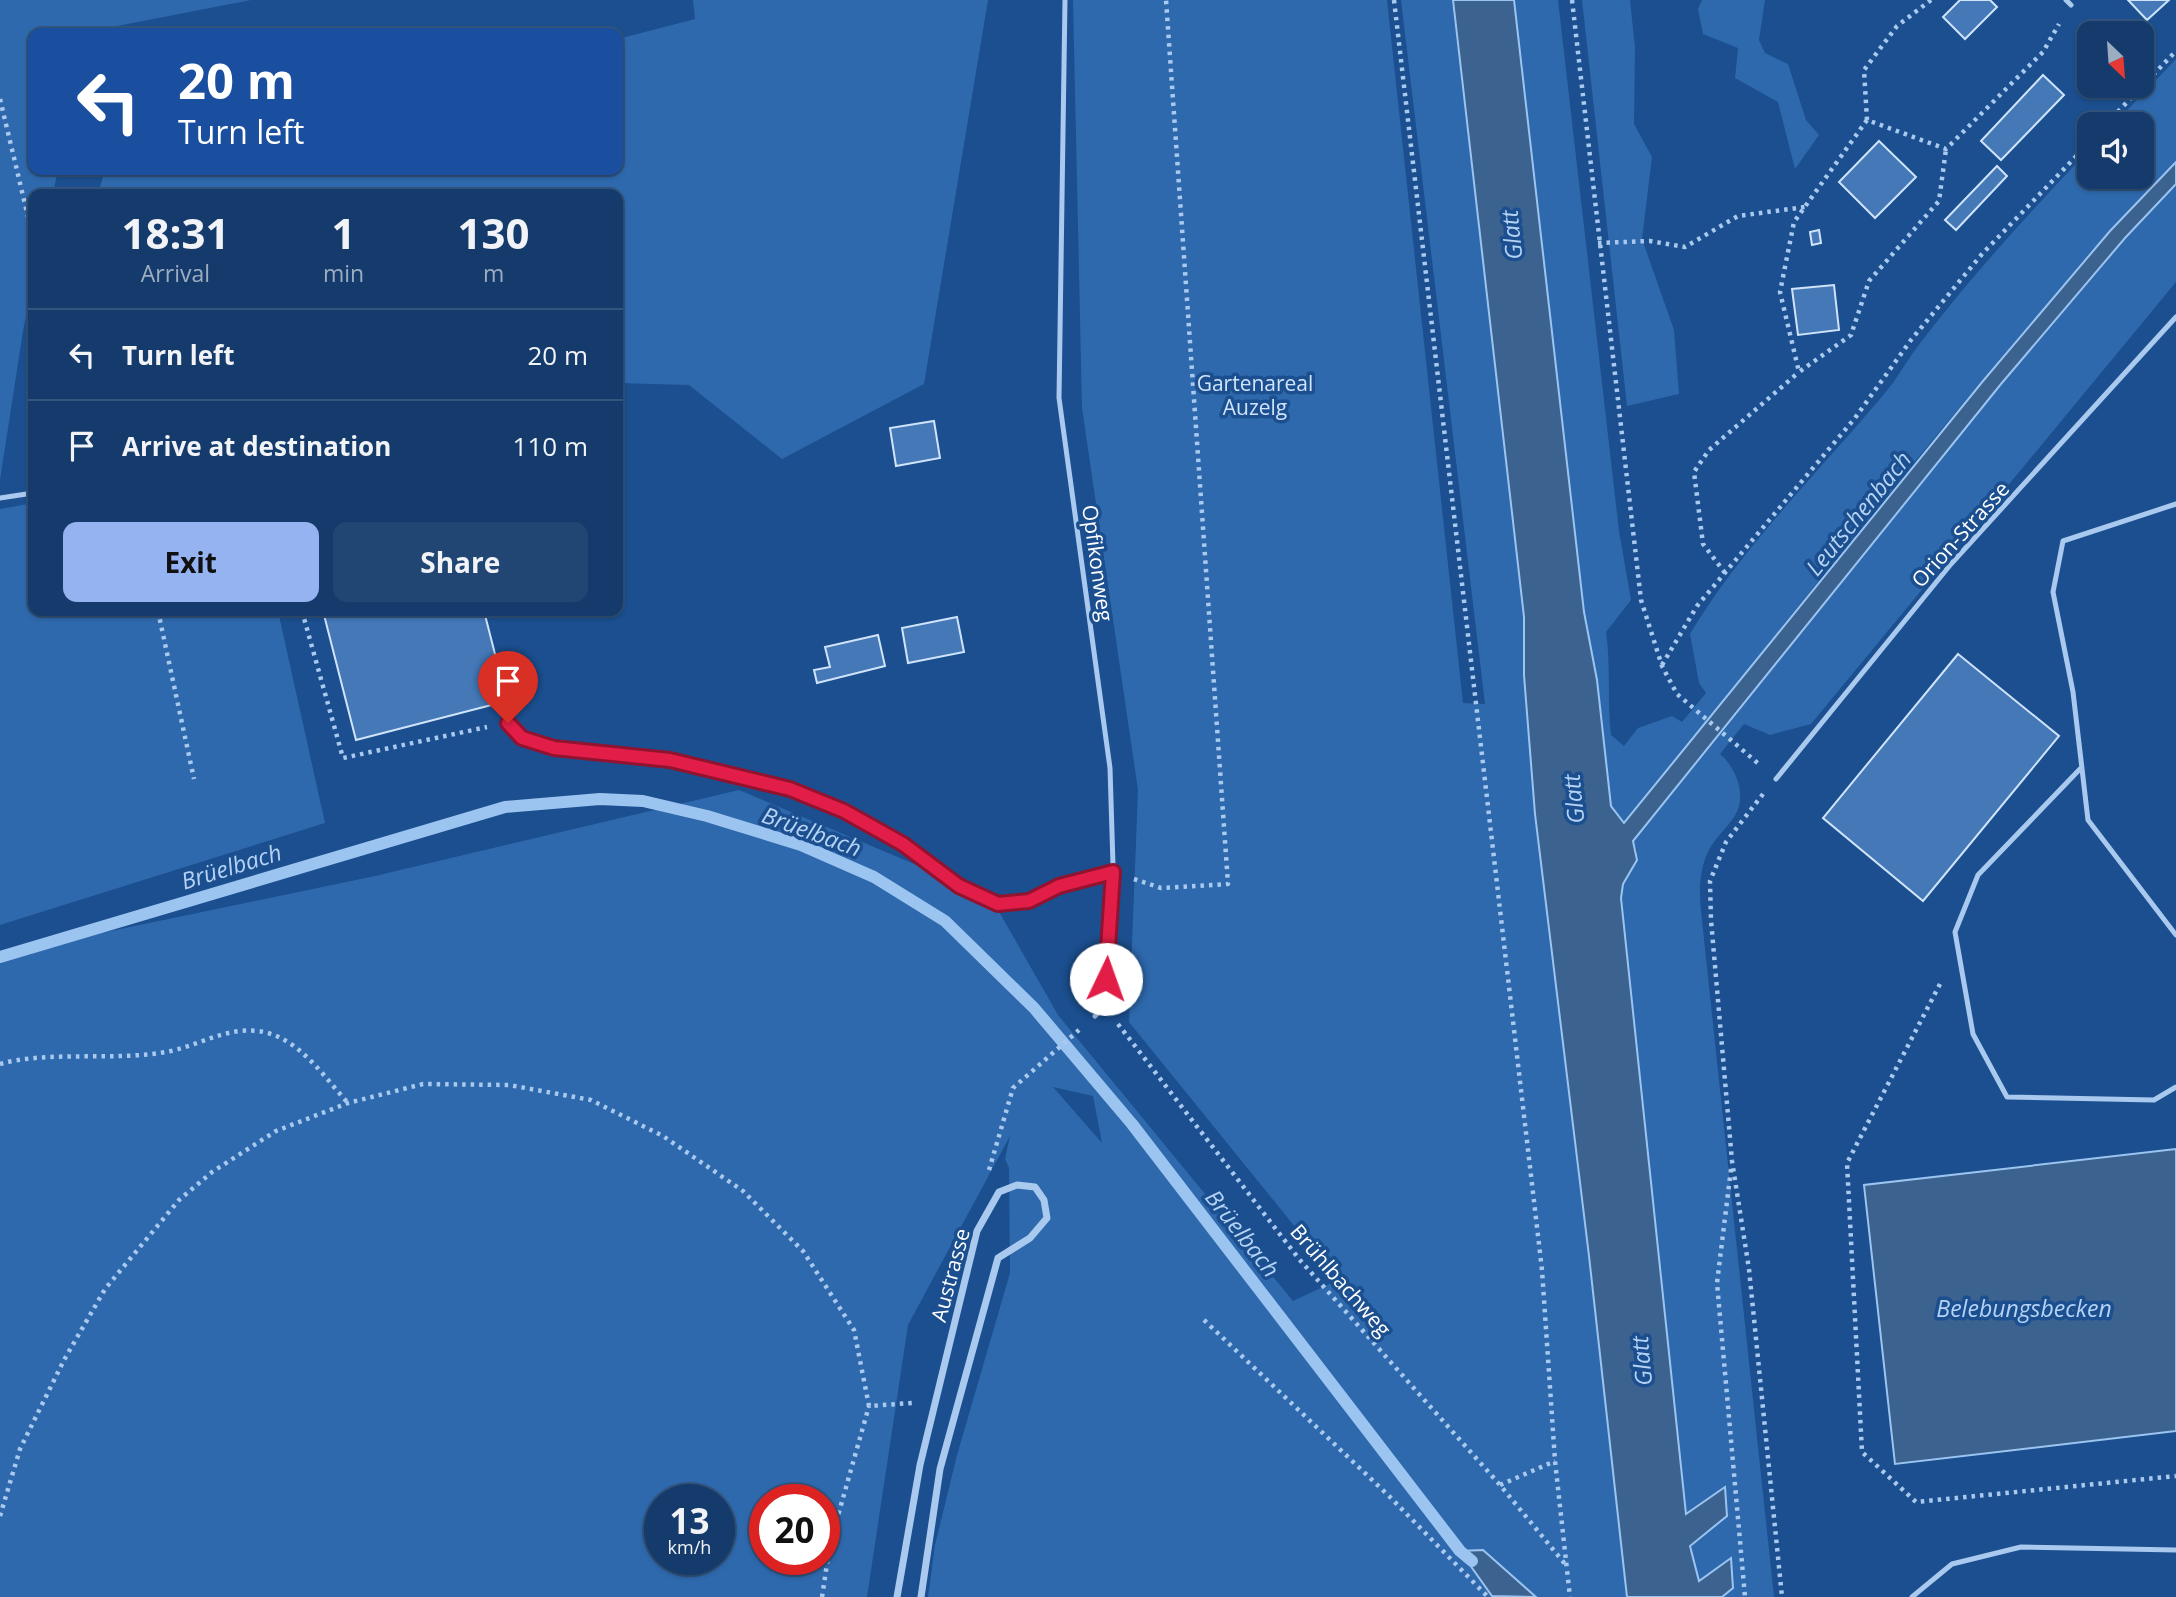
<!DOCTYPE html>
<meta charset="utf-8">
<style>
:root{--surface:#143b6b;--page:#214673;--text:#f1f3f6;--muted:#9dadc1;--line:#33557e;--accent:#95b2f1}
body{margin:0;font-family:"Open Sans",sans-serif;background:var(--page);color:var(--text);height:100vh;display:flex;flex-direction:column;font-size:26px;white-space:nowrap}
*{box-sizing:border-box;margin:0}
p{font-size:23px;color:var(--muted)}
.icon{flex:none;width:38px;height:38px;fill:none;stroke:currentColor;stroke-width:2;stroke-linecap:round;stroke-linejoin:round}
.map{position:relative;flex:1;overflow:hidden}
.drawer{position:absolute;left:28px;top:189px;width:595px;height:427px;display:flex;flex-direction:column;background:var(--surface);border-radius:14px;box-shadow:0 2px 5px #0004,0 0 0 2px var(--line)}
.drawer>*{flex:none}
.hud{position:absolute;left:28px;top:28px;width:595px;height:147px;border-radius:14px;box-shadow:0 2px 5px #0004,0 0 0 2px var(--line);background:#1a4fa0;color:#fff;overflow:hidden}
.needle{width:46px;rotate:155deg}
.fabs{position:absolute;left:2077px;top:21px;display:grid;gap:14px}
.fabs a{display:grid;place-items:center;width:77px;height:77px;border-radius:14px;background:var(--surface);box-shadow:0 2px 5px #0004,0 0 0 2px var(--line);font-size:35px}
.speed{position:absolute;left:644px;top:1484px;display:flex;gap:14px;font-size:35px;font-weight:700;text-align:center}
.speed>*{display:grid;place-content:center;width:91px;height:91px;border-radius:50%;background:var(--surface);box-shadow:0 2px 5px #0004,0 0 0 2px var(--line);line-height:1}
.speed small{font-size:18px;font-weight:400}
.speed .limit{border:10px solid #d22;background:#fff;color:#111}
.pin{position:absolute;display:grid;place-items:center;width:60px;height:60px;color:#fff;margin:-72px -30px;border-radius:50% 50% 50% 0;rotate:-45deg;box-shadow:0 0 7px #0007}
.pin .icon{rotate:45deg}
.me{position:absolute;width:77px;margin:-38px;rotate:3deg;stroke-linejoin:round;filter:drop-shadow(0 0 5px #0008)}
.turn{display:flex;align-items:center;gap:24px;height:147px;padding:0 35px;font-size:32px}
.turn .icon{width:91px;height:91px;stroke-width:2.5}
.turn b{display:block;font-size:49px;line-height:60px}
.eta{display:flex;justify-content:space-evenly;align-items:center;height:119px;text-align:center}
.eta b{font-size:42px;font-weight:700;line-height:49px}
.button{display:flex;gap:14px;margin-top:auto;padding:14px 35px}
.button a{flex:1;height:80px;border-radius:14px;background:var(--accent);color:#111;font-size:28px;font-weight:700;line-height:80px;text-align:center}
.button a+a{background:var(--page);color:var(--text)}
ul{padding:0;list-style:none}
li{display:flex;align-items:center;gap:21px;height:91px;padding:0 35px;border-top:2px solid var(--line)}
li div{flex:1}
li b{display:block;font-size:26px}
li em{font-style:normal}
.map>svg:first-child{display:block}
</style>
<div class="map">
<svg width="2176" height="1597" viewBox="0 0 2176 1597">
<rect width="100%" height="100%" fill="#1b4f8f"/>
<g fill="#2e69ad" fill-rule="evenodd">
<polygon points="0,0 251,0 112,27 257,33 108,33 108,29 105,33 33,33 33,170 58,170 53,194 33,194 33,283 23,331 0,480"/>
<polygon points="693,0 988,0 924,384 782,459 689,385 618,383 618,194 98,194 105,170 618,170 618,39 695,19"/>
<path d="M 1073,0 L 1387,0 L 1463,703 L 1485,704 L 1401,0 L 1452,0 L 1524,617 L 1524,675 L 1535,814 L 1589,1256 L 1627,1597 L 1536,1597 L 1517,1580 L 1517,1597 L 928,1597 L 935,1545 L 957,1455 L 1010,1273 L 1009,1168 L 1005,1159 L 1010,1136 L 908,1325 L 867,1597 L 0,1597 L 0,954 L 375,876 L 739,790 L 990,896 L 1058,1015 L 1293,1301 L 1338,1280 L 1129,1022 L 1138,790 L 1082,408 ZM 1053,1087 L 1093,1096 L 1102,1143 ZM 660,1500 L 719,1500 L 719,1559 L 660,1559 ZM 765,1500 L 824,1500 L 824,1559 L 765,1559 Z"/>
<path d="M 1514,0 L 1558,0 L 1619,531 L 1631,600 L 1606,632 C 1611,666 1607,700 1611,735 L 1624,746 L 1638,728 L 1672,716 L 1682,722 L 1706,693 L 1699,683 L 1690,634 C 1742,547 1819,472 1884,394 C 1898,378 1908,358 1921,342 C 1973,274 2031,211 2089,150 L 2090,177 L 2142,177 L 2142,124 L 2114,124 L 2176,59 L 2176,162 C 1979,370 1805,601 1625,823 L 1611,806 L 1597,680 L 1584,612 Z"/>
<polygon points="1582,0 1630,0 1635,48 1634,124 1652,157 1642,239 1674,330 1679,394 1627,406"/>
<polygon points="1702,0 1765,0 1759,40 1765,53 1788,64 1806,120 1819,135 1795,169 1778,102 1735,78 1738,48 1703,34 1698,9"/>
<path d="M 2176,184 L 2176,282 L 1811,724 L 1770,735 L 1744,724 L 1720,754 C 1736,767 1748,797 1734,817 C 1726,829 1714,839 1708,852 C 1699,871 1699,891 1701,911 L 1774,1597 L 1722,1597 L 1733,1587 L 1731,1559 L 1699,1581 L 1690,1546 L 1727,1516 L 1725,1488 L 1686,1515 L 1621,898 L 1623,884 L 1637,850 L 1632,841 L 2001,384 L 2125,238 Z"/>
<polygon points="33,503 33,611 278,611 325,823 0,925 0,509"/>
</g>
<g fill="#3c6290" stroke="#9cc4f0" stroke-width="2">
<polygon points="1453,0 1514,0 1584,612 1597,680 1611,806 1624,823 1983,381 2110,231 2176,162 2176,184 2125,238 2001,384 1633,841 1637,860 1623,884 1621,898 1686,1514 1725,1487 1727,1516 1690,1546 1699,1581 1731,1558 1733,1588 1722,1597 1627,1597 1589,1256 1535,814 1524,675 1524,617"/>
<polygon points="2176,1149 2176,1431 1895,1464 1864,1185"/>
<polygon points="1483,1550 1536,1597 1492,1596 1460,1551"/>
</g>
<g fill="none" stroke-linecap="round" stroke-linejoin="round">
<polyline stroke="#9cc4f0" stroke-width="12" points="0,957 505,807 600,799 643,801 707,816 801,845 874,877 945,921 1034,1008 1132,1124 1460,1551 1472,1561"/>
</g>
<g fill="#4478b7" stroke="#cfe3fa" stroke-width="2">
<polygon points="1960,0 1990,0 1997,7 1965,39 1943,17"/>
<polygon points="2128,0 2169,0 2147,20"/>
<polygon points="2043,75 2064,95 2001,160 1981,141"/>
<polygon points="1879,141 1916,177 1875,218 1839,182"/>
<polygon points="1997,166 2007,176 1956,230 1945,220"/>
<polygon points="1819,230 1821,243 1812,245 1810,232"/>
<polygon points="1834,285 1839,330 1798,335 1792,289"/>
<polygon points="934,421 940,458 896,466 890,428"/>
<polygon points="323,611 484,611 507,701 356,740"/>
<polygon points="957,617 964,652 908,663 902,628"/>
<polygon points="878,635 885,666 817,683 814,670 830,667 825,647"/>
<polygon points="1958,654 2059,736 1923,901 1823,818"/>
</g>
<g fill="none" stroke-linecap="round" stroke-linejoin="round">
<g stroke="#a9c9ee" stroke-width="4.5" stroke-dasharray="3.5 5" stroke-linecap="butt">
<polyline points="1394,0 1542,1270 1555,1461 1570,1597"/>
<polyline points="1572,0 1641,600 1662,666 1677,694 1760,765"/>
<polyline points="1931,0 1897,26 1864,70 1867,120 1946,149 2043,52 2059,24"/>
<polyline points="0,99 29,221"/>
<polyline points="1867,120 1794,222 1780,292 1799,372 1851,335 1869,281 1939,201 1946,149"/>
<polyline points="2106,124 2176,51"/>
<polyline points="1598,243 1650,241 1685,247 1738,216 1805,207"/>
<polyline points="1725,573 1703,544 1694,472 1709,450 1799,372"/>
<polyline points="158,611 194,779"/>
<polyline points="302,611 343,758 487,727"/>
<polyline points="1662,665 1697,606 1855,418 1911,340 1982,254 2090,142"/>
<polyline points="1763,794 1726,842 1710,881 1711,920 1732,1161 1749,1269 1782,1597"/>
<polyline points="1134,879 1161,888 1228,884 1166,0"/>
<polyline points="1940,984 1847,1163 1862,1452 1916,1502 2176,1476"/>
<polyline points="1118,1024 1299,1259 1500,1485 1565,1564"/>
<path d="M 0,1064 C 49,1050 118,1062 171,1051 C 206,1043 236,1021 274,1035 C 305,1047 326,1079 348,1103"/>
<polyline points="1731,1169 1717,1283 1745,1597"/>
<polyline points="989,1170 1013,1088 1079,1030"/>
<polyline points="1204,1320 1389,1496 1488,1597"/>
<polyline points="1500,1485 1555,1461"/>
<polyline points="0,1516 20,1449 64,1360 105,1289 179,1200 212,1172 276,1131 348,1103 423,1084 509,1085 591,1100 663,1136 743,1191 803,1251 854,1330 869,1406 912,1403"/>
<polyline points="822,1597 830,1544 869,1406"/>
</g>
<g stroke="#a9c9ee" stroke-width="5">
<polyline points="1065,0 1059,398 1110,768 1113,865 1105,1006 1095,1016"/>
<polyline points="2066,0 2071,5"/>
<polyline points="0,498 33,493"/>
<polyline points="2176,504 2063,541 2053,592 2073,692 2088,820 2176,935"/>
<polyline points="508,723 522,738 554,748 669,760 790,789 844,811 903,844 959,885 998,904 1029,901 1059,886 1113,872"/>
<polyline points="2080,769 1978,875 1955,932 1973,1034 2007,1097 2154,1100 2176,1087"/>
<polyline points="1776,779 1951,564 2176,317"/>
<polyline points="1912,1597 1952,1564 2021,1547 2176,1550"/>
</g>
<polyline stroke="#a9c9ee" stroke-width="7" points="897,1597 920,1465 977,1231 999,1192 1017,1185 1035,1187 1044,1200 1047,1218 1030,1238 998,1258 940,1469 921,1597"/>
</g>
<g fill="none" stroke-linecap="round" stroke-linejoin="round">
<defs>
<polyline id="route" points="508,723 522,738 554,748 670,760 790,789 844,811 903,844 959,886 998,904 1029,901 1059,886 1113,872 1106,979"/>
</defs>
<use href="#route" stroke="#92132f" stroke-width="18"/>
<use href="#route" stroke="#e11d48" stroke-width="12"/>
</g>
<g text-anchor="middle" dominant-baseline="central" stroke-width="7" stroke-linejoin="round" paint-order="stroke">
<g font-size="21" fill="#cfe3fa" stroke="#1b4f8f">
<text x="1255" y="383">Gartenareal<tspan x="1255" dy="24">Auzelg</tspan></text>
</g>
<g font-size="21" fill="#fff" stroke="#1b4f8f">
<text transform="translate(1960 534) rotate(-48)">Orion-Strasse</text>
<text transform="translate(1098 563) rotate(82)">Opfikonweg</text>
<text transform="translate(950 1275) rotate(-75)">Austrasse</text>
<text transform="translate(1341 1280) rotate(49)">Brühlbachweg</text>
</g>
<g font-size="23" font-style="italic" fill="#b5d3f5" stroke="#1b4f8f">
<text transform="translate(1511 235) rotate(-96)">Glatt</text>
<text transform="translate(1858 513) rotate(-51)">Leutschenbach</text>
<text transform="translate(1573 799) rotate(-96)">Glatt</text>
<text transform="translate(812 831) rotate(20)">Brüelbach</text>
<text transform="translate(231 866) rotate(-17)">Brüelbach</text>
<text transform="translate(1243 1233) rotate(52)">Brüelbach</text>
<text x="2024" y="1308">Belebungsbecken</text>
<text transform="translate(1641 1361) rotate(-95)">Glatt</text>
</g>
</g>
</svg>
<div class="fabs">
<a><svg class="needle" viewBox="-14 -14 28 28"><path d="M0-13l5 13h-10z" fill="#e53935"/><path d="M0 13l5-13h-10z" fill="#9dadc1"/></svg></a>
<a><svg class="icon" aria-label="sound" viewBox="0 0 24 24"><path d="M4 9h4l5-4v14l-5-4H4zM17 9q2 3 0 6"/></svg></a>
</div>
<div class="speed"><div>13<small>km/h</small></div><div class="limit">20</div></div>
<div class="pin" style="left:508px;top:723px;background:#d93025"><svg class="icon" aria-label="arrive" viewBox="0 0 24 24"><path d="M6 21V4h12l-3 4 3 4H6"/></svg></div>
<svg class="me" style="left:1106px;top:979px" viewBox="-20 -20 40 40"><circle r="19" fill="#fff"/><path d="M0-13L10 11 0 6-10 11z" fill="#e11d48"/></svg>
<div class="hud">
<div class="turn"><svg class="icon" aria-label="left" viewBox="0 0 24 24"><path d="M17 20v-9H6M10 6l-5 5 5 5"/></svg><div><b>20 m</b>Turn left</div></div>
</div>
<section class="drawer">
<div class="eta">
<div><b>18:31</b><p>Arrival</p></div>
<div><b>1</b><p>min</p></div>
<div><b>130</b><p>m</p></div>
</div>
<ul>
<li><svg class="icon" aria-label="left" viewBox="0 0 24 24"><path d="M17 20v-9H6M10 6l-5 5 5 5"/></svg><div><b>Turn left</b></div><em>20 m</em></li>
<li><svg class="icon" aria-label="arrive" viewBox="0 0 24 24"><path d="M6 21V4h12l-3 4 3 4H6"/></svg><div><b>Arrive at destination</b></div><em>110 m</em></li>
</ul>
<div class="button"><a>Exit</a><a>Share</a></div>
</section>
</div>
